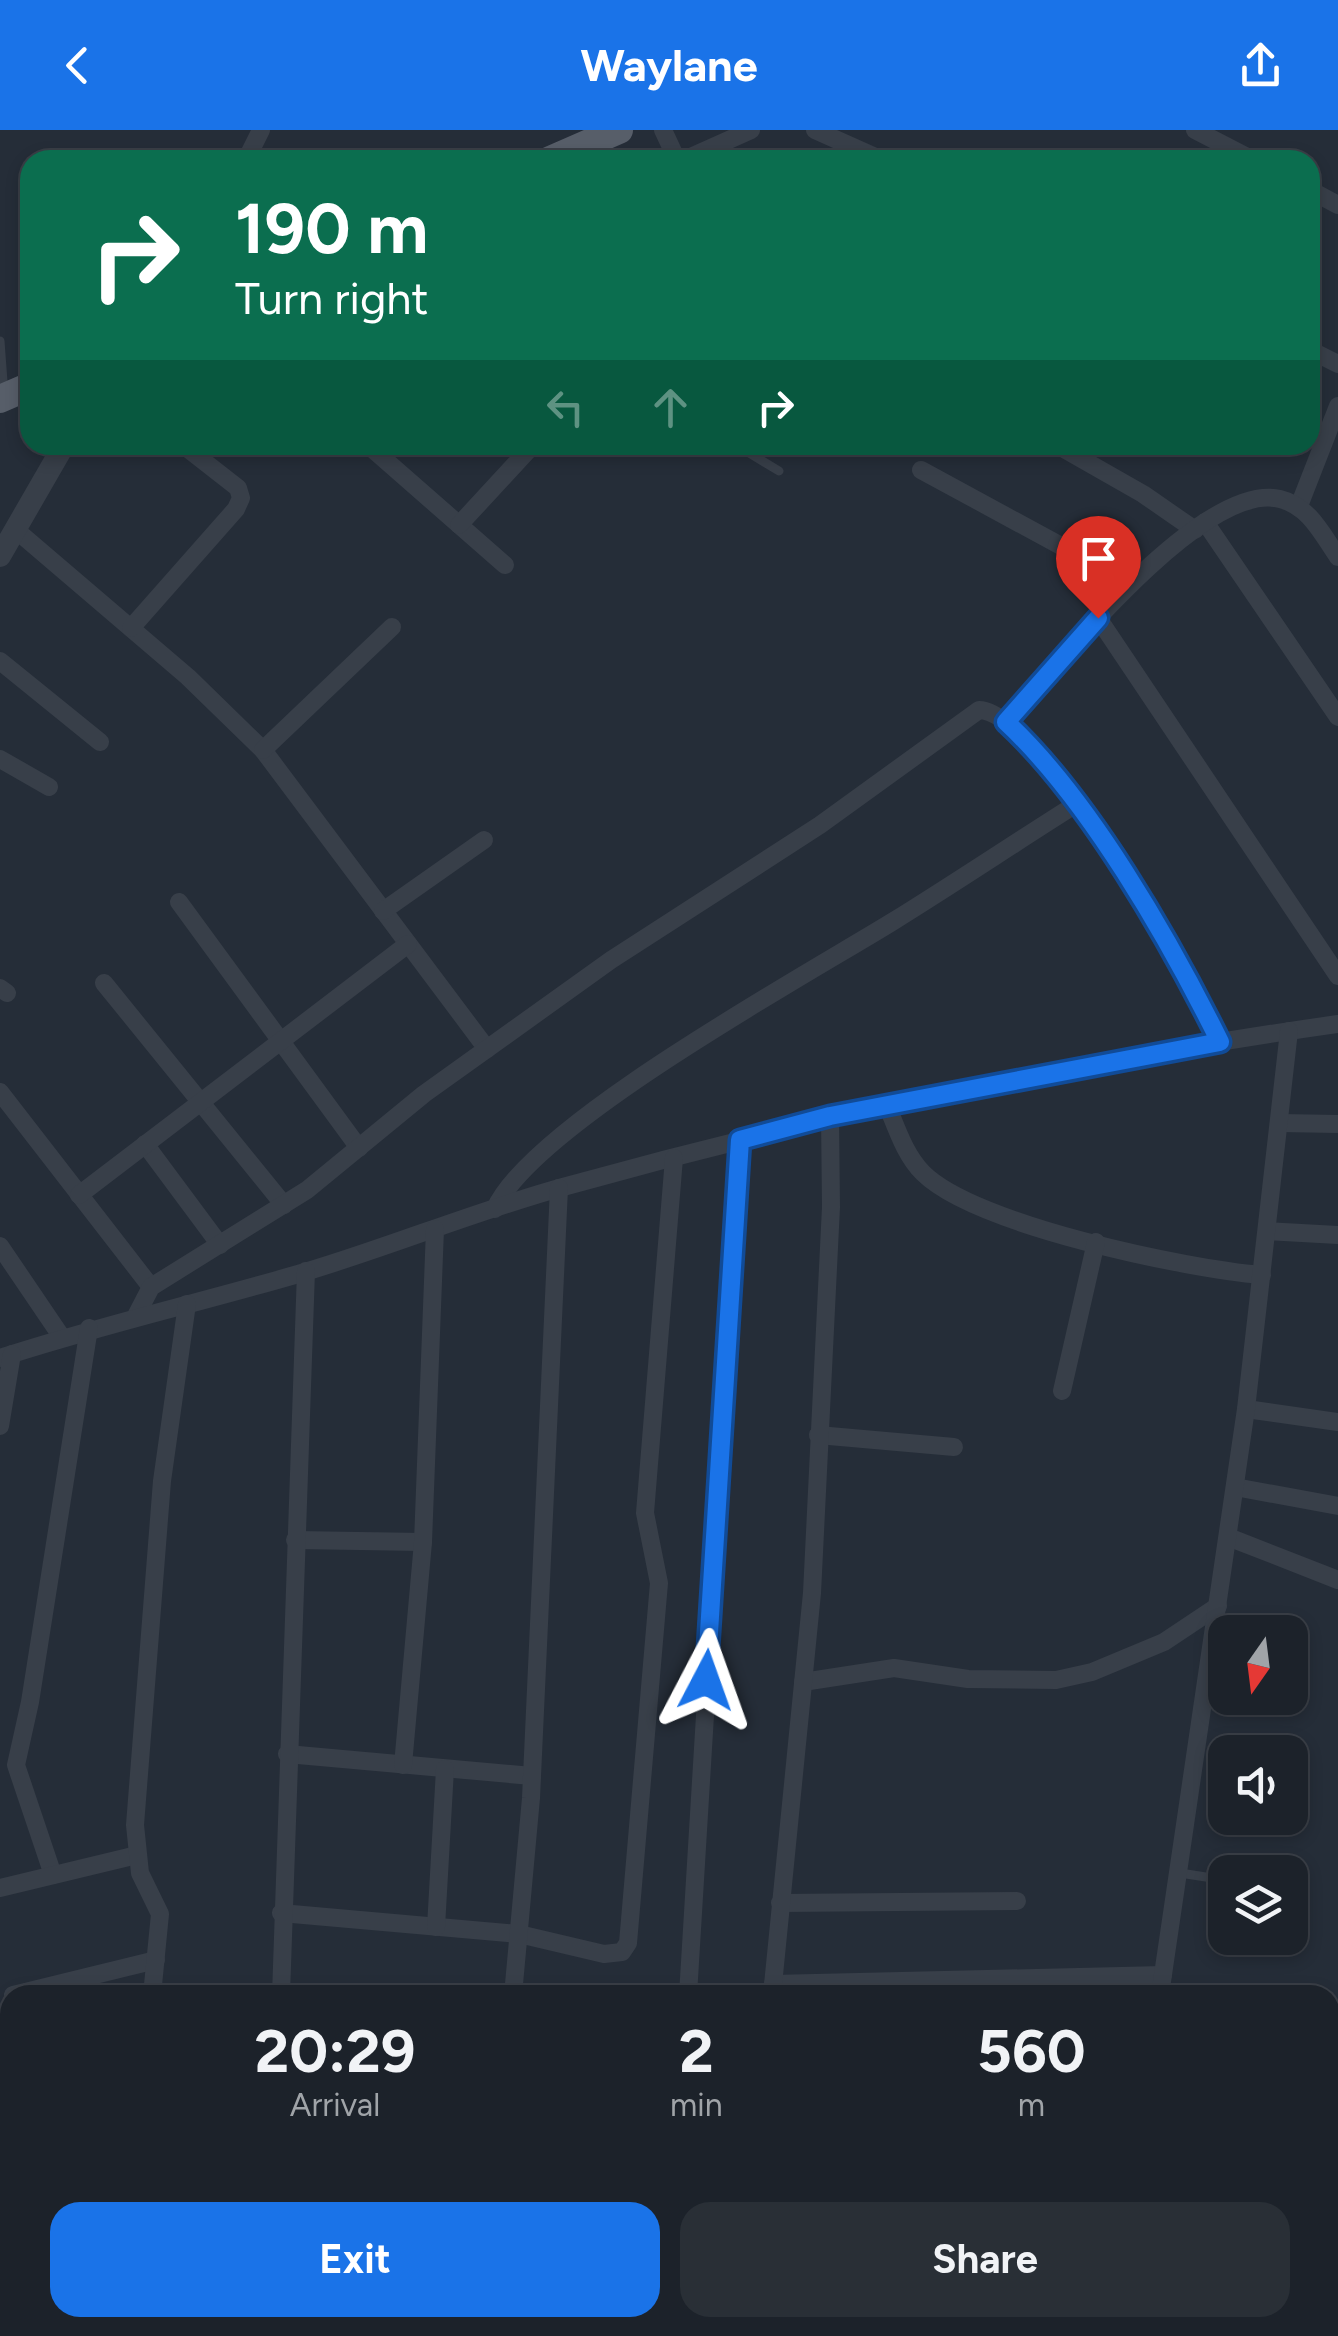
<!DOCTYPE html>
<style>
:root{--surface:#1c222a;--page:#292f36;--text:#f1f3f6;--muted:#a0a4a8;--line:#3a3f47;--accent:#1a73e8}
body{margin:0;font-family:Figtree,sans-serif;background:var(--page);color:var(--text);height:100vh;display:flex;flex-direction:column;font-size:38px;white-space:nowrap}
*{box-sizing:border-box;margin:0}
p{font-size:32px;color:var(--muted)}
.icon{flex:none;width:55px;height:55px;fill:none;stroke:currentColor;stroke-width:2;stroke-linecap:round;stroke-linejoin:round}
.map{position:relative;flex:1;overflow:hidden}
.drawer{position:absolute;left:0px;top:1855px;width:1340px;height:352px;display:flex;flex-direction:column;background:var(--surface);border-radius:30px 30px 0 0;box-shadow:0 5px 15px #0003,0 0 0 2px var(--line)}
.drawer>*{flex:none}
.guide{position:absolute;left:20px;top:20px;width:1300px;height:305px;border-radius:30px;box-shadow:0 5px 15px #0003,0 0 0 2px var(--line);background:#0b6e4f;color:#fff;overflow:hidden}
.needle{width:65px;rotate:194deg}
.fabs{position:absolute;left:1208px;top:1485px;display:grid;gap:20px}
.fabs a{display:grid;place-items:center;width:100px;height:100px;border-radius:20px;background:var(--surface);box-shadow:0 5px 15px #0003,0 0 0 2px var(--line);font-size:50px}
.pin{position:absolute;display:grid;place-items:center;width:85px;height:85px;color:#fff;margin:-102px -42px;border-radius:50% 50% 50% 0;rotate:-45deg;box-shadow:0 0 10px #0007}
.pin .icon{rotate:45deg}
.me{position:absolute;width:110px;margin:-55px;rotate:4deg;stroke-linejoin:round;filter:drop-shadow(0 0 8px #0008)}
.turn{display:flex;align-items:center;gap:35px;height:210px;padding:0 50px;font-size:45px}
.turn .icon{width:130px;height:130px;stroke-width:2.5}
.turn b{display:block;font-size:70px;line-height:85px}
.lanes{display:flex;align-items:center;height:95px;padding:0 50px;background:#0003;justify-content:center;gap:50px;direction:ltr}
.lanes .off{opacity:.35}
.eta{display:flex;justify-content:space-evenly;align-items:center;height:170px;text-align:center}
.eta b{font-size:60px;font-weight:700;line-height:70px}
.primary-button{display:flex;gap:20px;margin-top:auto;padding:20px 50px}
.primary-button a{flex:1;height:115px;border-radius:30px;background:var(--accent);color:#fff;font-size:40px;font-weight:700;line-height:115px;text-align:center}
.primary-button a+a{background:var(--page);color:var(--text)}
header{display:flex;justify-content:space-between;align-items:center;height:130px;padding:0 50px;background:var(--accent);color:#fff;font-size:45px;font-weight:700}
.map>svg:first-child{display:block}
</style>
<header><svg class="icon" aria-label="back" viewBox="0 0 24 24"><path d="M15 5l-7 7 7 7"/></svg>Waylane<svg class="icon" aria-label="share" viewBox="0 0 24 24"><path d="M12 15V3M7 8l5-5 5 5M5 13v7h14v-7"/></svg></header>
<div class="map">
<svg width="1338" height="2206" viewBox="0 0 1338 2206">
<rect width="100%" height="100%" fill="#252d38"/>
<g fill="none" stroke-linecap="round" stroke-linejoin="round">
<g stroke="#383f49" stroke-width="9">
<polyline points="0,211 4,265"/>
<polyline points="736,315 779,341"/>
<polyline points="1180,1743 1225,1750"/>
<polyline points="1290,1760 1299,1762"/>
</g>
<g stroke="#383f49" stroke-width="18">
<polyline points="663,0 677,30"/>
<polyline points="815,0 882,30"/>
<polyline points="1195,0 1253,30"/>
<polyline points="246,30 261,0"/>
<polyline points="684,30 751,0"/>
<polyline points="1310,60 1338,75"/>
<polyline points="1310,220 1338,234"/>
<polyline points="368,315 505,435"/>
<polyline points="1057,315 1143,364 1195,400"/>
<polyline points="921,340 1131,454"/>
<polyline points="1299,376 1338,276"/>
<polyline points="1205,392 1338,587"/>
<polyline points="459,395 533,315"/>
<polyline points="16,400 188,547 263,620 487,919"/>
<polyline points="1098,488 1338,846"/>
<polyline points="131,498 236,379 241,368 238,358 183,315"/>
<polyline points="0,531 100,612"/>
<path d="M 1006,592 C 1054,538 1202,350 1280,369 C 1309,376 1322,404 1338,427"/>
<polyline points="263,620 392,497"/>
<polyline points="0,629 49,657"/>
<polyline points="179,772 359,1018"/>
<polyline points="383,781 484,710"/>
<polyline points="104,853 284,1075"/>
<polyline points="0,858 7,863"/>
<polyline points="0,962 151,1157"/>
<path d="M 887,975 C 897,999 905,1025 923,1043 C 975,1095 1187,1139 1262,1145"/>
<polyline points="1280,993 1338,994"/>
<polyline points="145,1014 220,1115"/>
<polyline points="79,1065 408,814"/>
<path d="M 495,1079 C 531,996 806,845 892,792 C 955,753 1016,712 1078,673"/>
<polyline points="1267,1101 1338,1105"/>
<polyline points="0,1116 61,1206"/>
<path d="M 136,1186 L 151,1157 L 307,1060 L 424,964 L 611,830 L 820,695 L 979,580 C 1039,580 1191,854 1219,912"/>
<path d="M 0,1228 C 101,1195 203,1172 305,1142 C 392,1116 476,1081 563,1057 C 817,986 1076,931 1338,894"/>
<polyline points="1062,1261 1096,1112"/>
<polyline points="1246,1279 1338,1292"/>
<polyline points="0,1296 12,1224"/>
<polyline points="818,1305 954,1317"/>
<polyline points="1235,1357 1338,1376"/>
<polyline points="1228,1407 1338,1450"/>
<polyline points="295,1410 423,1412"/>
<polyline points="803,1552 894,1538 968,1549 1056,1550 1092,1542 1164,1512 1218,1476"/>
<polyline points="287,1624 532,1646"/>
<polyline points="403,1635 423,1412 435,1099"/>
<polyline points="53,1745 16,1635 30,1572 89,1198"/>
<polyline points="0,1758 137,1725"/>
<polyline points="780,1773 1017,1771"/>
<polyline points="281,1783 519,1804 604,1824 622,1822 628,1813 659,1453 645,1383 674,1028"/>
<polyline points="436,1797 445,1639"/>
<polyline points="773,1854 1163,1845"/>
<polyline points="13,1865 156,1830"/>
<polyline points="152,1865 160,1784 140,1743 135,1695 162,1351 187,1174"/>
<polyline points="281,1865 306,1141"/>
<polyline points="513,1865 531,1668 559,1058"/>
<polyline points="688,1865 740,1010"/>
<polyline points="772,1865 812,1463 831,1077 830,987"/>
<polyline points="1160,1865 1246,1279 1289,901"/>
<polyline points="1330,1902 1338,1902"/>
<polyline points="0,1976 10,1974"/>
<polyline points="0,2132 10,2130"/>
<polyline points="1330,2145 1338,2145"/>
<polyline points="118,2206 119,2198"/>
</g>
<polyline stroke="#383f49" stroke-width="22" points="0,426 64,315"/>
<g stroke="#575e69" stroke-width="28">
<polyline points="550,30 619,0"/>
<polyline points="0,269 30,256"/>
</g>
</g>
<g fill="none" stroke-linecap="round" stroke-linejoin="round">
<defs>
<path id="route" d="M 706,1550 L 740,1010 L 830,986 L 1220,912 C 1169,809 1089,669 1006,592 L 1098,488"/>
</defs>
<use href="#route" stroke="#114b97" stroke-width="25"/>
<use href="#route" stroke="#1a73e8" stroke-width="18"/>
</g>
</svg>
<div class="fabs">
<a><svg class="needle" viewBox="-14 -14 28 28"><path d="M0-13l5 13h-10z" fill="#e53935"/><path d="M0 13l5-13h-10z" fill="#a0a4a8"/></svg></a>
<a><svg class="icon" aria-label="sound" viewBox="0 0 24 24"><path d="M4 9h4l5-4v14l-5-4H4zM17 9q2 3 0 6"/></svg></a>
<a><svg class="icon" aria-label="layers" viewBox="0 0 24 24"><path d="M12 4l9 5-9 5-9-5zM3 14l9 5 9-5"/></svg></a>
</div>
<div class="pin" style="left:1098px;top:488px;background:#d93025"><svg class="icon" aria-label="arrive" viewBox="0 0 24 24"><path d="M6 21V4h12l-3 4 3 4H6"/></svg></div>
<svg class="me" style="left:706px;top:1550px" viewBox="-20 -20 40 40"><path d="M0-17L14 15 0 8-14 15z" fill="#1a73e8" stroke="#fff" stroke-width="4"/></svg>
<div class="guide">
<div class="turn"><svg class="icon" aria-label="right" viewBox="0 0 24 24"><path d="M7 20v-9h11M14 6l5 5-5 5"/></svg><div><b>190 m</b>Turn right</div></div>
<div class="lanes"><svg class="icon off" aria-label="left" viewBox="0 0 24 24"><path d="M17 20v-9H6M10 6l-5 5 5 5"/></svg><svg class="icon off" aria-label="ahead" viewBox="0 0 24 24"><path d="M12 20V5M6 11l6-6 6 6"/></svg><svg class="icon" aria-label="right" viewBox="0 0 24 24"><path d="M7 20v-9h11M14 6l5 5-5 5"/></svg></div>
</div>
<section class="drawer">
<div class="eta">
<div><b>20:29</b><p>Arrival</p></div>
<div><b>2</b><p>min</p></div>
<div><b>560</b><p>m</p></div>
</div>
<div class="primary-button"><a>Exit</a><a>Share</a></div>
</section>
</div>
